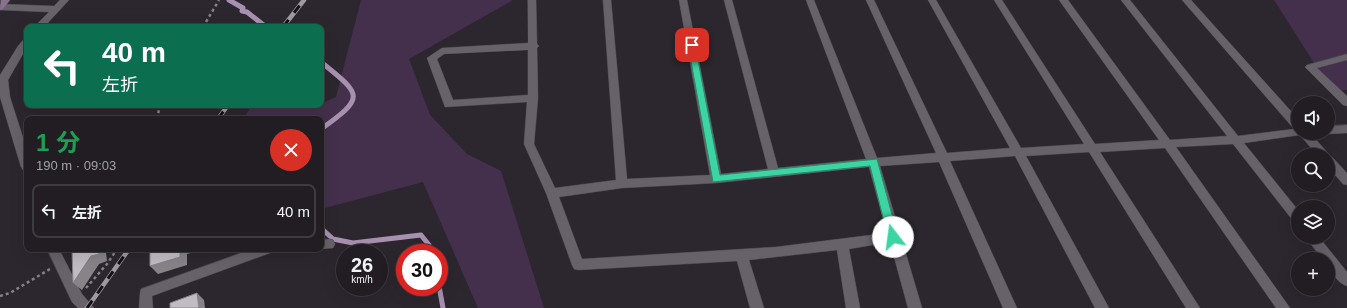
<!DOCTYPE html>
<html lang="ja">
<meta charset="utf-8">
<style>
:root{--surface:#211d22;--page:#29262a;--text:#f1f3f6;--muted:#a2a2a5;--line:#3e3b40}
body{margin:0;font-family:Helvetica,"Noto Sans JP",sans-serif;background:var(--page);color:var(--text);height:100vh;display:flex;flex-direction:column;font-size:15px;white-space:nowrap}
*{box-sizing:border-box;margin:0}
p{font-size:13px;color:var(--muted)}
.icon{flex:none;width:22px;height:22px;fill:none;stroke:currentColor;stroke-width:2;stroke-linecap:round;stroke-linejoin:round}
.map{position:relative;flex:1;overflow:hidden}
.side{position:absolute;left:24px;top:116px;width:300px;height:136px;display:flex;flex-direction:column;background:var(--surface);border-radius:8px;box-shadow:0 4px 16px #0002,0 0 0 1px var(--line)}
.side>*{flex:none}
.hud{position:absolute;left:24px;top:24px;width:300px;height:84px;border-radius:8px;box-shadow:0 4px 16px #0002,0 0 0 1px var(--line);background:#0b6e4f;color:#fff;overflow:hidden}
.controls{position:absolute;left:1291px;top:96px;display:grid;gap:8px}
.controls a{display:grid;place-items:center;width:44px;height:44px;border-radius:50%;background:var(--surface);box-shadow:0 4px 16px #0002,0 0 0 1px var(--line);font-size:20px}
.speed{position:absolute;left:336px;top:244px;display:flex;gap:8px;font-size:20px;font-weight:700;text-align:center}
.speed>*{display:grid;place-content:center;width:52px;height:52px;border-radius:50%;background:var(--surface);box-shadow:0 4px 16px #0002,0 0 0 1px var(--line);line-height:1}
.speed small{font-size:10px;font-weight:400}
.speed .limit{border:6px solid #d22;background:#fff;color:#111}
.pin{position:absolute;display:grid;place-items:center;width:34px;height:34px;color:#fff;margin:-17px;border-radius:8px;box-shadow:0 2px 6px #0006}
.me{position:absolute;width:44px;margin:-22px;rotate:345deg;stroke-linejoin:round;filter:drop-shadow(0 0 3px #0008)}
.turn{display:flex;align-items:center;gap:14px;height:84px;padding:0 12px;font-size:18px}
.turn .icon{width:52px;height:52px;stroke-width:2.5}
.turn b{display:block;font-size:28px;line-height:34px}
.round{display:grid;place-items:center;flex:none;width:42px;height:42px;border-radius:21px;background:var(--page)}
.summary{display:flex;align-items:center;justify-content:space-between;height:68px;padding:0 12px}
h1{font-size:24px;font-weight:700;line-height:30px;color:#1e9e55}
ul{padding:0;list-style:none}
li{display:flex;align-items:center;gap:12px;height:54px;margin:0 8px 6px;padding:0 4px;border:2px solid var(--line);border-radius:8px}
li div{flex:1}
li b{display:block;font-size:15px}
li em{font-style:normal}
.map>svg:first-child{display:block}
</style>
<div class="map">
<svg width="1347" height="308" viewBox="0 0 1347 308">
<rect width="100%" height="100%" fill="#2c272e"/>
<g fill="#44304c">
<polygon points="361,0 513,0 409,59 430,115 467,154 501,171 544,308 478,308 423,182 321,209 321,119 243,119 252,105 309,105 311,108 336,97"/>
<polygon points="1274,0 1347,0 1347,90 1332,91"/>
</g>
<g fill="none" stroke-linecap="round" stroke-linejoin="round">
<g stroke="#a891b0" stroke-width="5">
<polyline points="229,0 243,8 242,11 247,12 266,27"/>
<path d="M 321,62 C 362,95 366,97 321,129"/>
<polyline points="321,228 333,239 353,243 421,235 429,245 431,253"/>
<polyline points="439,286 443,308"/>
</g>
<defs>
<g id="minor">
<polygon points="60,0 69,0 44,27 34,27 49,12 0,10 0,4 54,6"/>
<path d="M 528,0 L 536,0 L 537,44 L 539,46 L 537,48 L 538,98 L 534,144 L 555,188 L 616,180 L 603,0 L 611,0 L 627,179 L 710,175 L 679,0 L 687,0 L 721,174 L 768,169 L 724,0 L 732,0 L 778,168 L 866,159 L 806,0 L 814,0 L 877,158 L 936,153 L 866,0 L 874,0 L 947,153 L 1010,148 L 928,0 L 936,0 L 1021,148 L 1084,144 L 994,0 L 1002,0 L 1095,144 L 1159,140 L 1059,0 L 1068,0 L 1170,140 L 1227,136 L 1121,0 L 1130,0 L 1238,136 L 1294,129 L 1182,0 L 1191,0 L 1298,119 L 1298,133 L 1310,133 L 1327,152 L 1329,155 L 1328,156 L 1332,157 L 1347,173 L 1347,185 L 1343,184 L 1328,167 L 1328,155 L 1317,155 L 1300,135 L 1244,143 L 1298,210 L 1298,224 L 1294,222 L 1233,144 L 1176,147 L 1290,308 L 1276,308 L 1165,148 L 1100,152 L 1200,308 L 1186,308 L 1089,152 L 1026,156 L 1109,308 L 1095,308 L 1015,156 L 950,161 L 1017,308 L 1003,308 L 939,162 L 880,166 L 922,308 L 908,308 L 890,242 L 849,249 L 860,308 L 846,308 L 837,250 L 749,260 L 764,308 L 750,308 L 737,261 L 578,270 L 574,269 L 572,265 L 546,193 L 524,144 L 527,102 L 445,107 L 427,58 L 442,48 L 528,43 ZM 528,50 L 528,95 L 453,100 L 437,59 L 444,54 ZM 869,167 L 887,233 L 776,247 L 582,259 L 559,197 L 622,188 L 716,183 Z"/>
<polygon points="27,38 27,47 8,80 10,97 27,150 27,171 23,170 21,167 0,97 0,75 18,46 24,39"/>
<polygon points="1347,54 1347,60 1317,68 1347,96 1347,106 1343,105 1305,67 1307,65"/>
<polygon points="1347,125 1347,133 1328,134 1325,133 1328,133 1328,126"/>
<path d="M 1306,237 L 1319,237 L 1347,272 L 1347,286 C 1337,283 1328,269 1328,259 L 1322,259 Z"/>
<polygon points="329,239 333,240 335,244 333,248 318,249 321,249 321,240"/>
<polygon points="47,249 59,249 82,294 94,308 78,308 72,302"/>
<polygon points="252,249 272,249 270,253 152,296 153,308 139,308 140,293 141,289"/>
</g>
<polygon id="secondary" points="1,0 10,0 3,9 0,10"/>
</defs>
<use href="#minor" stroke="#4a454b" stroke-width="1"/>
<use href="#secondary" stroke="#4a454b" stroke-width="1"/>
<g stroke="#858187" stroke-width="2.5" stroke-dasharray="3 3" stroke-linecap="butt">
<polyline points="203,27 219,0"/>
<polyline points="157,119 160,105"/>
<polyline points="86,288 107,264 117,249"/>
<polyline points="0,296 10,293 50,269"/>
</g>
<use href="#minor" fill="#676169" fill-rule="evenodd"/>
<use href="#secondary" fill="#897291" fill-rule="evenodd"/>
<defs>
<g id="rail">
<polyline points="283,27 304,0"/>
<polyline points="218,119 228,105"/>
<polyline points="87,308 129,249"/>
</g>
</defs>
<use href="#rail" stroke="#9e9aa0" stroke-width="4.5"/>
<use href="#rail" stroke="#131114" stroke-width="3" stroke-dasharray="9" stroke-linecap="butt"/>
</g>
<g fill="#878389">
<polygon points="99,249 109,249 106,253 107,261 99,264 82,290 73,283 91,256"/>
<polygon points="180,249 206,249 187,254 187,265 158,274 150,266"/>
<polygon points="197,293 204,300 205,308 199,308"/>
</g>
<g fill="#c1bbc4" stroke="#878389">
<polygon points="72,249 99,249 99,254 91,256 73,283"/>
<polygon points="150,249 180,249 180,257 150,266"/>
<polygon points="197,293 199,308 170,308 170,303"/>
</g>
<polygon fill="#3dd4a3" stroke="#288a6a" points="692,42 695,45 720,175 877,159 898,237 897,240 893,241 888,237 870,166 713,182 688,45"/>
</svg>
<div class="controls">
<a><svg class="icon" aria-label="sound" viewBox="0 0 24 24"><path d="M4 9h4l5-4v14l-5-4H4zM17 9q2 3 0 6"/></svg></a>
<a><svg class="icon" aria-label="search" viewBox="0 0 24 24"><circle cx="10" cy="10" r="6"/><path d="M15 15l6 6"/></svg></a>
<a><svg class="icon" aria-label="layers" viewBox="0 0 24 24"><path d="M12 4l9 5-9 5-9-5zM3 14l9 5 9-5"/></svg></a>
<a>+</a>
</div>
<div class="speed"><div>26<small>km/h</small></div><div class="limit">30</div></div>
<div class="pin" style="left:692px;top:45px;background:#d93025"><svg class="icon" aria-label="arrive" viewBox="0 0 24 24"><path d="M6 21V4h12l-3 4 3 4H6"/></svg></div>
<svg class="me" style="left:893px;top:237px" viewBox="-20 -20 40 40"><circle r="19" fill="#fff"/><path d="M0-13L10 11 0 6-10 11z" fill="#3dd4a3"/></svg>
<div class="hud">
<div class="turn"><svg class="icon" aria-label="left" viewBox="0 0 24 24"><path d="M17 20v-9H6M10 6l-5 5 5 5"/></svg><div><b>40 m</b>左折</div></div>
</div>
<section class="side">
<div class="summary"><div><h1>1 分</h1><p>190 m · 09:03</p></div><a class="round" style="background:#d93025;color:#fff"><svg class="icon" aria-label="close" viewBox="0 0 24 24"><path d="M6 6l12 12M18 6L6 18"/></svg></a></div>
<ul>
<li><svg class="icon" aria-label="left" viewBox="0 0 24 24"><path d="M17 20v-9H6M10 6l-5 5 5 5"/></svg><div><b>左折</b></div><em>40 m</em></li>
</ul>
</section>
</div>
